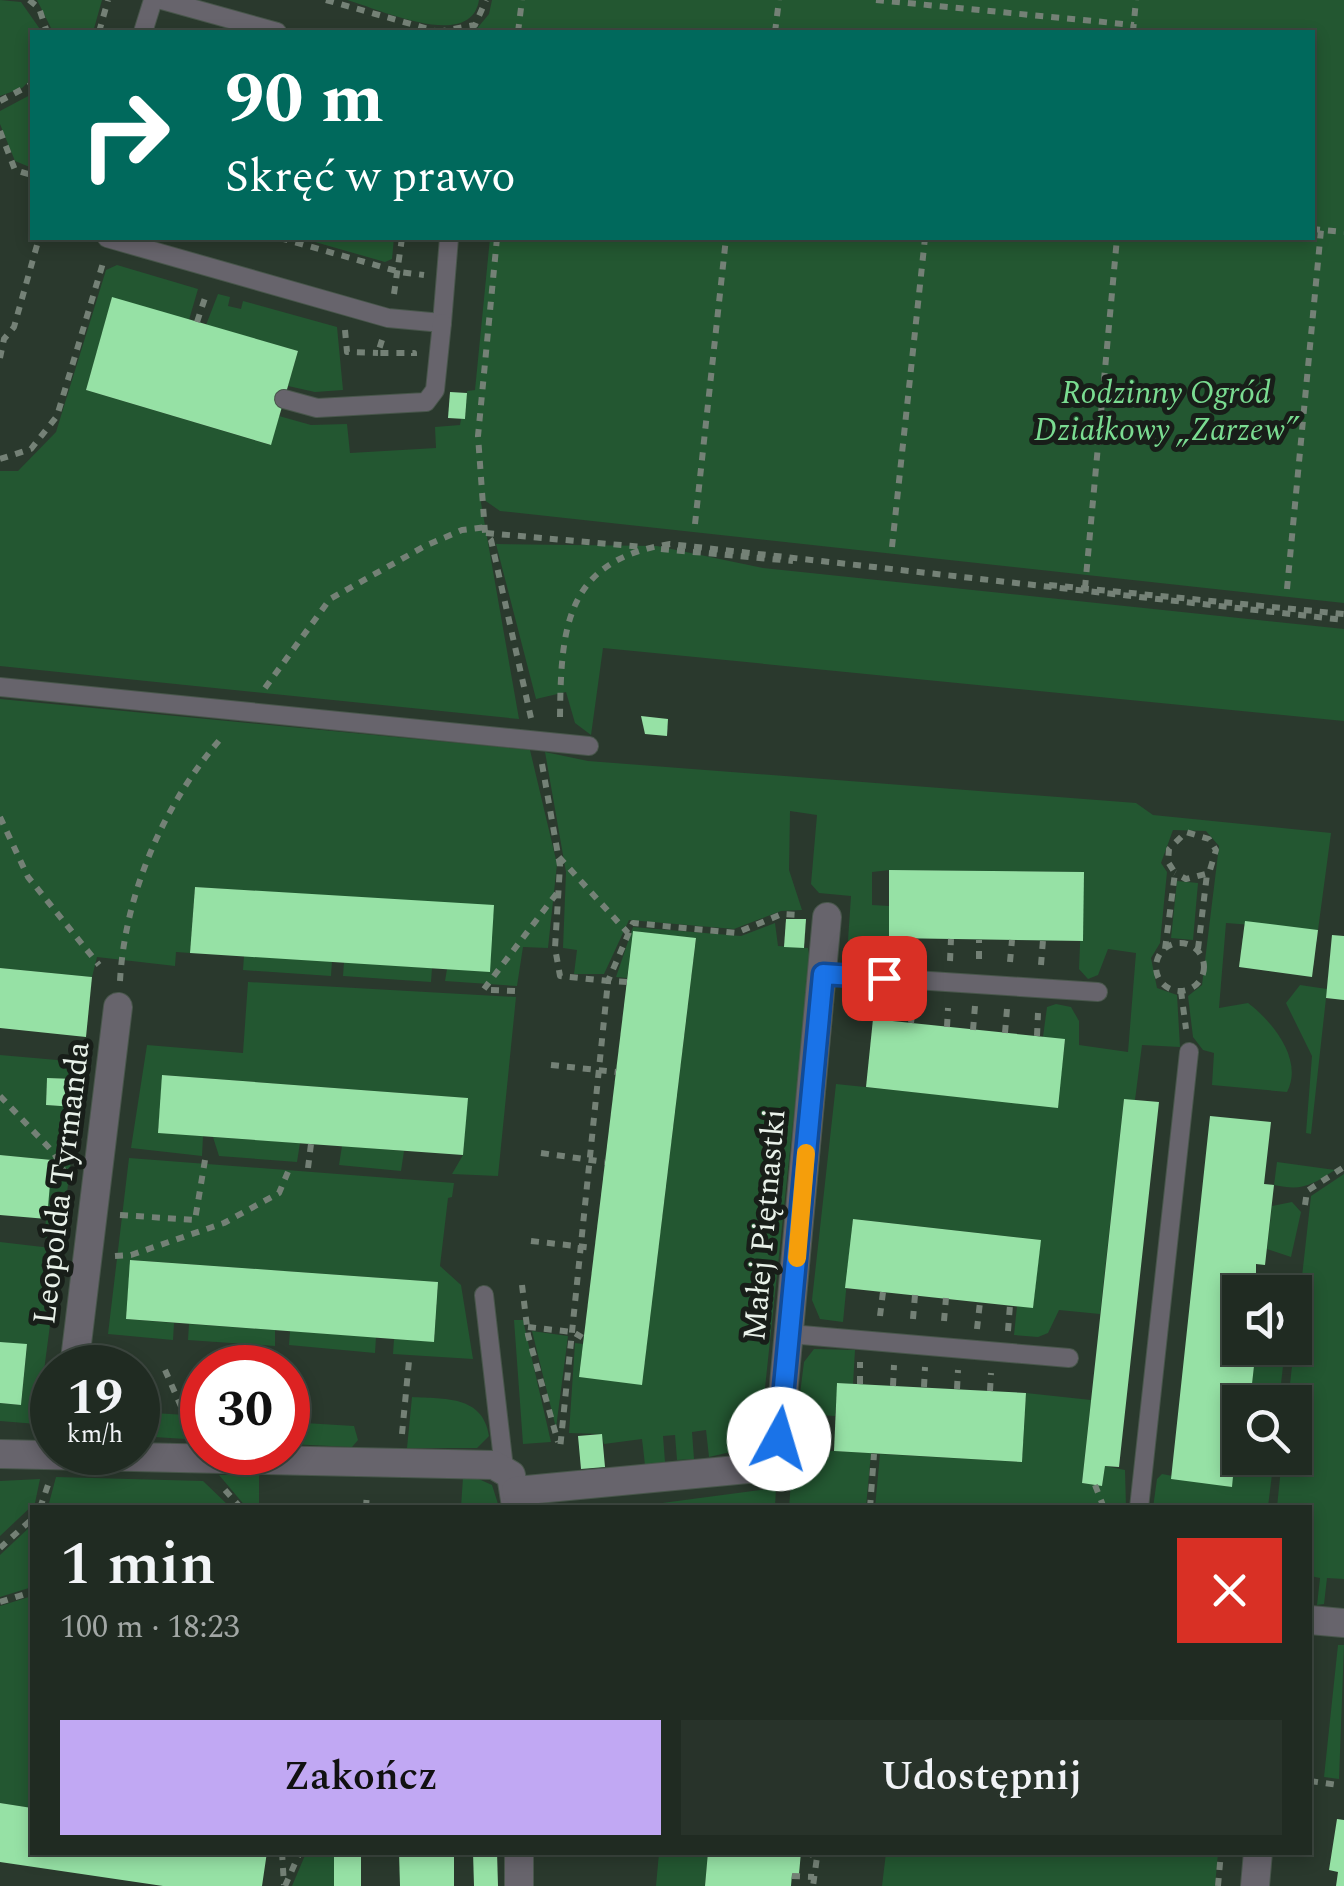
<!DOCTYPE html>
<html lang="pl">
<meta charset="utf-8">
<style>
:root{--surface:#202b22;--page:#28332a;--text:#f1f3f6;--muted:#a2a7a5;--line:#3d4740;--accent:#c1a8f3}
body{margin:0;font-family:Spectral,serif;background:var(--page);color:var(--text);height:100vh;display:flex;flex-direction:column;font-size:38px;white-space:nowrap}
*{box-sizing:border-box;margin:0}
p{font-size:32px;color:var(--muted)}
.icon{flex:none;width:55px;height:55px;fill:none;stroke:currentColor;stroke-width:2;stroke-linecap:round;stroke-linejoin:round}
.map{position:relative;flex:1;overflow:hidden}
.side{position:absolute;left:30px;top:1505px;width:1282px;height:350px;display:flex;flex-direction:column;background:var(--surface);border-radius:0px;box-shadow:0 5px 15px #0003,0 0 0 2px var(--line)}
.side>*{flex:none}
.banner{position:absolute;left:30px;top:30px;width:1285px;height:210px;border-radius:0px;box-shadow:0 5px 15px #0003,0 0 0 2px var(--line);background:#00695c;color:#fff;overflow:hidden}
.fabs{position:absolute;left:1222px;top:1275px;display:grid;gap:20px}
.fabs a{display:grid;place-items:center;width:90px;height:90px;border-radius:0px;background:var(--surface);box-shadow:0 5px 15px #0003,0 0 0 2px var(--line);font-size:50px}
.speed{position:absolute;left:30px;top:1345px;display:flex;gap:20px;font-size:50px;font-weight:700;text-align:center}
.speed>*{display:grid;place-content:center;width:130px;height:130px;border-radius:50%;background:var(--surface);box-shadow:0 5px 15px #0003,0 0 0 2px var(--line);line-height:1}
.speed small{font-size:25px;font-weight:400}
.speed .limit{border:15px solid #d22;background:#fff;color:#111}
.pin{position:absolute;display:grid;place-items:center;width:85px;height:85px;color:#fff;margin:-42px;border-radius:20px;box-shadow:0 5px 15px #0006}
.me{position:absolute;width:110px;margin:-55px;rotate:6deg;stroke-linejoin:round;filter:drop-shadow(0 0 8px #0008)}
.turn{display:flex;align-items:center;gap:35px;height:210px;padding:0 30px;font-size:45px}
.turn .icon{width:130px;height:130px;stroke-width:2.5}
.turn b{display:block;font-size:70px;line-height:85px}
.round{display:grid;place-items:center;flex:none;width:105px;height:105px;border-radius:0px;background:var(--page)}
.headline{display:flex;align-items:center;justify-content:space-between;height:170px;padding:0 30px}
h1{font-size:60px;font-weight:600;line-height:75px}
.primary-button{display:flex;gap:20px;margin-top:auto;padding:20px 30px}
.primary-button a{flex:1;height:115px;border-radius:0px;background:var(--accent);color:#111;font-size:40px;font-weight:600;line-height:115px;text-align:center}
.primary-button a+a{background:var(--page);color:var(--text)}
.map>svg:first-child{display:block}
</style>
<div class="map">
<svg width="1344" height="1886" viewBox="0 0 1344 1886">
<rect width="100%" height="100%" fill="#2a392d"/>
<g fill="#235731">
<polygon points="0,0 21,2 42,32 32,32 32,78 22,88 0,96"/>
<polygon points="37,0 102,0 93,32 53,32"/>
<path d="M 347,0 L 479,0 C 471,52 379,9 347,0 Z"/>
<polygon points="492,0 1344,0 1344,603 500,511 480,497 519,719 0,666 0,471 18,471 56,432 106,270 117,265 198,289 189,320 112,298 86,390 270,445 279,416 311,425 347,424 350,453 436,448 435,427 460,425 461,419 465,419 467,391 475,390 490,238 1312,238 1312,32 474,32 489,14"/>
<polygon points="32,94 32,168 15,161 0,124 0,111"/>
<polygon points="301,238 394,238 392,259 385,262"/>
<polygon points="218,294 230,297 228,306 241,309 243,301 337,327 343,390 315,392 288,386 298,351 206,325"/>
<polygon points="496,544 657,546 763,568 1344,629 1344,721 603,648 591,735 575,723 566,692 536,699"/>
<polygon points="0,699 530,750 557,864 548,948 523,947 517,986 445,981 447,969 494,906 195,887 190,953 176,952 175,966 97,957 92,977 0,968"/>
<path d="M 545,752 L 588,761 L 1136,803 L 1153,815 L 1331,833 L 1318,930 L 1226,923 L 1219,1008 L 1248,1003 C 1272,1021 1304,1060 1287,1092 L 1212,1085 L 1214,1053 L 1203,1050 L 1193,1037 L 1188,996 L 1202,985 L 1219,846 L 1206,831 L 1173,830 L 1161,863 L 1167,872 L 1160,943 L 1151,958 L 1157,988 L 1177,995 L 1180,1047 L 1142,1045 L 1135,1100 L 1124,1099 L 1100,1314 L 1059,1310 L 1048,1333 L 1038,1337 L 1014,1335 L 1017,1306 L 1033,1307 L 1040,1240 L 853,1219 L 843,1322 L 820,1319 L 812,1300 L 836,1084 L 1057,1107 L 1065,1040 L 1043,1037 L 1047,1007 L 1056,1004 L 1071,1007 L 1079,1021 L 1079,1045 L 1128,1052 L 1136,953 L 1108,949 L 1098,975 L 1088,979 L 1079,969 L 1083,872 L 890,870 L 872,872 L 872,905 L 889,906 L 889,938 L 910,939 L 909,970 L 861,968 L 847,955 L 851,896 L 819,893 L 811,884 L 817,815 L 790,811 L 789,870 L 802,910 L 781,911 L 734,929 L 629,920 L 604,974 L 574,974 L 577,950 L 563,948 L 566,872 Z"/>
<polygon points="1177,881 1198,883 1193,940 1171,938"/>
<polygon points="775,923 778,946 808,948 810,961 761,1426 748,1448 709,1457 706,1430 692,1432 694,1459 677,1460 675,1435 663,1436 665,1462 645,1465 642,1439 604,1444 601,1434 569,1433 575,1343 583,1344 579,1377 642,1384 696,939 634,931 627,978 616,977 633,927 741,936"/>
<polygon points="244,956 332,961 331,976 243,970"/>
<polygon points="344,962 432,968 431,982 343,976"/>
<polygon points="248,982 516,997 498,1176 452,1174 463,1155 467,1098 163,1075 158,1132 203,1136 202,1156 131,1148 147,1045 243,1053"/>
<polygon points="1300,985 1327,989 1311,1134 1306,1133 1312,1056 1286,1003"/>
<polygon points="0,1055 80,1062 82,1079 47,1078 46,1105 78,1107 61,1239 44,1238 52,1160 0,1155"/>
<polygon points="213,1137 300,1143 297,1162 219,1156"/>
<polygon points="342,1146 404,1151 401,1171 339,1165"/>
<polygon points="129,1158 454,1183 452,1197 448,1198 440,1266 461,1285 473,1359 393,1354 394,1339 434,1341 438,1282 131,1260 126,1319 174,1323 173,1340 108,1334"/>
<path d="M 1277,1162 L 1335,1170 C 1310,1186 1302,1191 1274,1185 Z"/>
<polygon points="1344,1174 1344,1579 1327,1578 1324,1604 1317,1605 1320,1578 1310,1576 1310,1508 1277,1507 1282,1458 1295,1458 1295,1402 1288,1402 1311,1196"/>
<polygon points="1292,1202 1301,1212 1291,1257 1267,1249 1272,1206"/>
<polygon points="0,1242 60,1249 37,1424 0,1421 0,1403 21,1405 27,1345 0,1342"/>
<polygon points="514,1320 523,1320 551,1442 523,1444"/>
<polygon points="189,1324 275,1330 275,1346 188,1340"/>
<polygon points="290,1331 376,1337 375,1353 289,1345"/>
<polygon points="532,1331 568,1336 556,1428"/>
<polygon points="814,1349 855,1350 853,1384 838,1383 835,1416 817,1415 815,1450 871,1453 866,1507 789,1508 793,1455 815,1452 793,1449 804,1362"/>
<polygon points="1265,1361 1283,1366 1279,1402 1250,1402 1254,1365"/>
<polygon points="1026,1393 1091,1400 1082,1483 1102,1486 1105,1466 1125,1470 1126,1507 875,1508 880,1454 1022,1462"/>
<path d="M 412,1397 C 444,1399 483,1395 489,1436 L 477,1448 L 407,1448 Z"/>
<polygon points="138,1412 202,1416 202,1440 138,1436"/>
<polygon points="288,1422 354,1426 358,1440 352,1447 288,1444"/>
<polygon points="1238,1423 1240,1458 1274,1458 1268,1507 1153,1508 1157,1479 1162,1474 1231,1487"/>
<polygon points="219,1475 259,1475 259,1504 357,1507 246,1507"/>
<polygon points="56,1477 203,1481 230,1507 48,1507"/>
<polygon points="474,1477 492,1485 499,1507 373,1508 461,1507 463,1478"/>
<polygon points="40,1479 35,1503 0,1536 0,1481"/>
<polygon points="776,1488 775,1507 632,1507"/>
<polygon points="32,1525 32,1587 0,1597 0,1555"/>
<polygon points="32,1596 32,1808 0,1803 0,1606"/>
<polygon points="1338,1645 1344,1645 1339,1779 1324,1777"/>
<polygon points="306,1853 334,1853 334,1886 292,1886"/>
<polygon points="659,1853 708,1853 705,1886 656,1886"/>
<polygon points="886,1853 886,1852 1218,1853 1215,1886 882,1886"/>
</g>
<g fill="#96e1a5">
<polygon points="112,297 298,351 271,445 86,390"/>
<polygon points="450,392 467,393 465,419 448,418"/>
<polygon points="641,716 668,719 667,736 645,734"/>
<polygon points="889,870 1084,872 1083,941 889,938"/>
<polygon points="195,887 494,905 490,972 190,953"/>
<polygon points="786,919 806,919 804,948 784,947"/>
<polygon points="1245,921 1318,930 1312,977 1239,967"/>
<polygon points="633,931 696,938 642,1385 579,1377"/>
<polygon points="1332,935 1344,936 1344,1000 1326,998"/>
<polygon points="0,968 92,977 86,1037 0,1028"/>
<polygon points="873,1019 1065,1039 1058,1108 866,1087"/>
<polygon points="162,1075 468,1098 463,1155 158,1133"/>
<polygon points="47,1078 77,1079 75,1107 46,1105"/>
<polygon points="1124,1099 1159,1102 1119,1467 1105,1466 1102,1486 1082,1483"/>
<polygon points="1210,1116 1271,1122 1264,1184 1274,1185 1265,1265 1256,1264 1256,1292 1240,1292 1240,1348 1256,1348 1250,1402 1240,1402 1232,1487 1171,1479"/>
<polygon points="0,1155 52,1160 47,1219 0,1215"/>
<polygon points="853,1219 1041,1240 1033,1308 845,1288"/>
<polygon points="130,1260 438,1282 434,1342 126,1319"/>
<polygon points="0,1342 27,1344 21,1405 0,1403"/>
<polygon points="837,1383 1026,1393 1022,1462 834,1451"/>
<polygon points="602,1434 605,1467 581,1469 578,1436"/>
<polygon points="0,1803 32,1808 32,1852 267,1852 262,1886 163,1886 0,1862"/>
<polygon points="1337,1819 1344,1820 1344,1886 1336,1886 1338,1872 1329,1870"/>
<rect x="334" y="1852" width="27" height="34"/>
<polygon points="399,1852 454,1852 454,1886 400,1886"/>
<polygon points="473,1852 497,1852 498,1886 474,1886"/>
<polygon points="708,1852 801,1852 799,1874 792,1874 791,1886 705,1886"/>
</g>
<g fill="none" stroke-linecap="round" stroke-linejoin="round">
<defs>
<g id="service">
<polyline points="162,0 277,32"/>
<polyline points="143,32 153,0"/>
<polyline points="107,238 388,318 442,323 449,238"/>
<polyline points="284,399 317,408 426,402 435,390 442,323"/>
<polyline points="0,687 589,746"/>
<polyline points="823,974 1098,992"/>
<polyline points="484,1295 504,1468"/>
<polyline points="790,1334 1069,1358"/>
<polyline points="1139,1508 1189,1052"/>
</g>
<g id="minor">
<polyline points="74,1368 118,1007"/>
<polyline points="0,1454 494,1465 511,1475 516,1506"/>
<polyline points="516,1491 758,1468 771,1459 779,1439 827,917"/>
<polyline points="1310,1620 1344,1623"/>
<polyline points="519,1852 519,1886"/>
<polyline points="1255,1886 1258,1852"/>
</g>
</defs>
<use href="#service" stroke="#48564b" stroke-width="20"/>
<use href="#minor" stroke="#48564b" stroke-width="30"/>
<g stroke="#748176" stroke-width="6" stroke-dasharray="8 8" stroke-linecap="butt">
<polyline points="29,0 39,8 47,32"/>
<polyline points="326,0 439,32"/>
<polyline points="876,0 1134,25"/>
<polyline points="99,32 108,0"/>
<polyline points="438,32 475,25 486,0"/>
<polyline points="518,32 522,0"/>
<polyline points="775,32 779,0"/>
<polyline points="1133,32 1136,0"/>
<polyline points="0,101 32,84"/>
<polyline points="0,131 15,170 32,175"/>
<polyline points="1312,229 1344,232"/>
<polyline points="280,238 400,272 424,275"/>
<polyline points="497,238 478,436 485,533 491,540 531,718"/>
<polyline points="394,294 402,238"/>
<polyline points="197,322 207,292"/>
<polyline points="345,330 347,352 378,353"/>
<polyline points="382,340 378,353 414,353 414,356"/>
<polyline points="0,358 4,339 14,327 39,238"/>
<polyline points="0,459 31,449 57,416 103,263"/>
<polyline points="695,524 726,238"/>
<polyline points="486,533 643,547"/>
<polyline points="892,547 925,238"/>
<polyline points="661,549 793,561"/>
<polyline points="1049,585 1344,614"/>
<polyline points="1085,588 1117,238"/>
<polyline points="1287,589 1321,230"/>
<polyline points="265,688 330,599 425,546 462,530 486,527"/>
<path d="M 560,717 C 561,628 565,560 670,544 L 1344,620"/>
<polyline points="542,764 560,866 555,948 560,976 608,981 560,1449"/>
<polyline points="0,817 28,877 99,965"/>
<polyline points="559,857 628,933"/>
<circle cx="1180" cy="967" r="24"/>
<polyline points="1165,949 1175,873 1168,862 1169,849 1186,832 1209,839 1216,850 1209,873 1186,879 1175,873"/>
<polyline points="1198,949 1207,874"/>
<polyline points="915,958 915,939"/>
<polyline points="979,959 979,940"/>
<polyline points="950,961 951,939"/>
<polyline points="1010,962 1012,940"/>
<polyline points="1041,965 1043,940"/>
<path d="M 120,981 C 125,892 165,801 224,735"/>
<polyline points="627,982 608,981 633,923 736,933 782,914 801,915"/>
<polyline points="484,989 557,893"/>
<polyline points="491,990 516,991"/>
<polyline points="1181,991 1186,1029"/>
<polyline points="880,1020 882,1000"/>
<polyline points="911,1023 913,1005"/>
<polyline points="947,1027 948,1008"/>
<polyline points="973,1030 975,1006"/>
<polyline points="1005,1033 1007,1009"/>
<polyline points="1037,1036 1038,1013"/>
<polyline points="551,1065 616,1072"/>
<polyline points="0,1096 54,1153 66,1175"/>
<polyline points="541,1153 605,1162"/>
<polyline points="308,1168 311,1144"/>
<polyline points="1305,1205 1307,1191 1344,1167"/>
<polyline points="120,1215 195,1220 205,1160"/>
<polyline points="531,1241 594,1248"/>
<polyline points="115,1256 131,1255 224,1223 279,1193 290,1167"/>
<polyline points="522,1285 528,1335 558,1442"/>
<polyline points="880,1316 883,1292"/>
<polyline points="913,1319 915,1295"/>
<polyline points="944,1321 946,1298"/>
<polyline points="528,1327 573,1332 583,1338"/>
<polyline points="977,1329 980,1302"/>
<polyline points="1008,1331 1010,1305"/>
<polyline points="165,1370 190,1427"/>
<polyline points="860,1384 860,1362"/>
<polyline points="893,1386 894,1365"/>
<polyline points="924,1387 925,1367"/>
<polyline points="957,1389 958,1370"/>
<polyline points="990,1391 991,1373"/>
<polyline points="402,1434 409,1361"/>
<polyline points="805,1453 830,1454"/>
<polyline points="1095,1485 1104,1508"/>
<polyline points="225,1490 241,1508"/>
<polyline points="40,1508 48,1485"/>
<polyline points="366,1508 367,1492"/>
<polyline points="870,1508 874,1454"/>
<polyline points="0,1548 32,1519"/>
<polyline points="0,1602 32,1592"/>
<polyline points="1310,1781 1338,1785"/>
<polyline points="282,1852 284,1885"/>
<polyline points="805,1852 817,1857 813,1886"/>
<polyline points="792,1876 814,1877"/>
<polyline points="285,1886 300,1852"/>
<polyline points="1218,1886 1221,1852"/>
</g>
<use href="#service" stroke="#67646c" stroke-width="18"/>
<use href="#minor" stroke="#67646c" stroke-width="28"/>
</g>
<g fill="none" stroke-linecap="round" stroke-linejoin="round">
<defs>
<polyline id="route" points="779,1439 823,974 884,978"/>
</defs>
<use href="#route" stroke="#114b97" stroke-width="25"/>
<use href="#route" stroke="#1a73e8" stroke-width="18"/>
<polyline stroke="#f59e0b" stroke-width="18" points="797,1258 806,1153"/>
</g>
<g text-anchor="middle" dominant-baseline="central" stroke-width="10" stroke-linejoin="round" paint-order="stroke">
<g font-size="32" font-style="italic" fill="#7adc91" stroke="#181e19">
<text x="1166" y="393">Rodzinny Ogród<tspan x="1166" dy="37">Działkowy „Zarzew”</tspan></text>
</g>
<g font-size="32" fill="#e8f1e9" stroke="#181e19">
<text transform="translate(62 1183) rotate(-83)">Leopolda Tyrmanda</text>
<text transform="translate(765 1225) rotate(-85)">Małej Piętnastki</text>
</g>
</g>
</svg>
<div class="fabs">
<a><svg class="icon" aria-label="sound" viewBox="0 0 24 24"><path d="M4 9h4l5-4v14l-5-4H4zM17 9q2 3 0 6"/></svg></a>
<a><svg class="icon" aria-label="search" viewBox="0 0 24 24"><circle cx="10" cy="10" r="6"/><path d="M15 15l6 6"/></svg></a>
</div>
<div class="speed"><div>19<small>km/h</small></div><div class="limit">30</div></div>
<div class="pin" style="left:884px;top:978px;background:#d93025"><svg class="icon" aria-label="arrive" viewBox="0 0 24 24"><path d="M6 21V4h12l-3 4 3 4H6"/></svg></div>
<svg class="me" style="left:779px;top:1439px" viewBox="-20 -20 40 40"><circle r="19" fill="#fff"/><path d="M0-13L10 11 0 6-10 11z" fill="#1a73e8"/></svg>
<div class="banner">
<div class="turn"><svg class="icon" aria-label="right" viewBox="0 0 24 24"><path d="M7 20v-9h11M14 6l5 5-5 5"/></svg><div><b>90 m</b>Skręć w prawo</div></div>
</div>
<section class="side">
<div class="headline"><div><h1>1 min</h1><p>100 m · 18:23</p></div><a class="round" style="background:#d93025;color:#fff"><svg class="icon" aria-label="close" viewBox="0 0 24 24"><path d="M6 6l12 12M18 6L6 18"/></svg></a></div>
<div class="primary-button"><a>Zakończ</a><a>Udostępnij</a></div>
</section>
</div>
